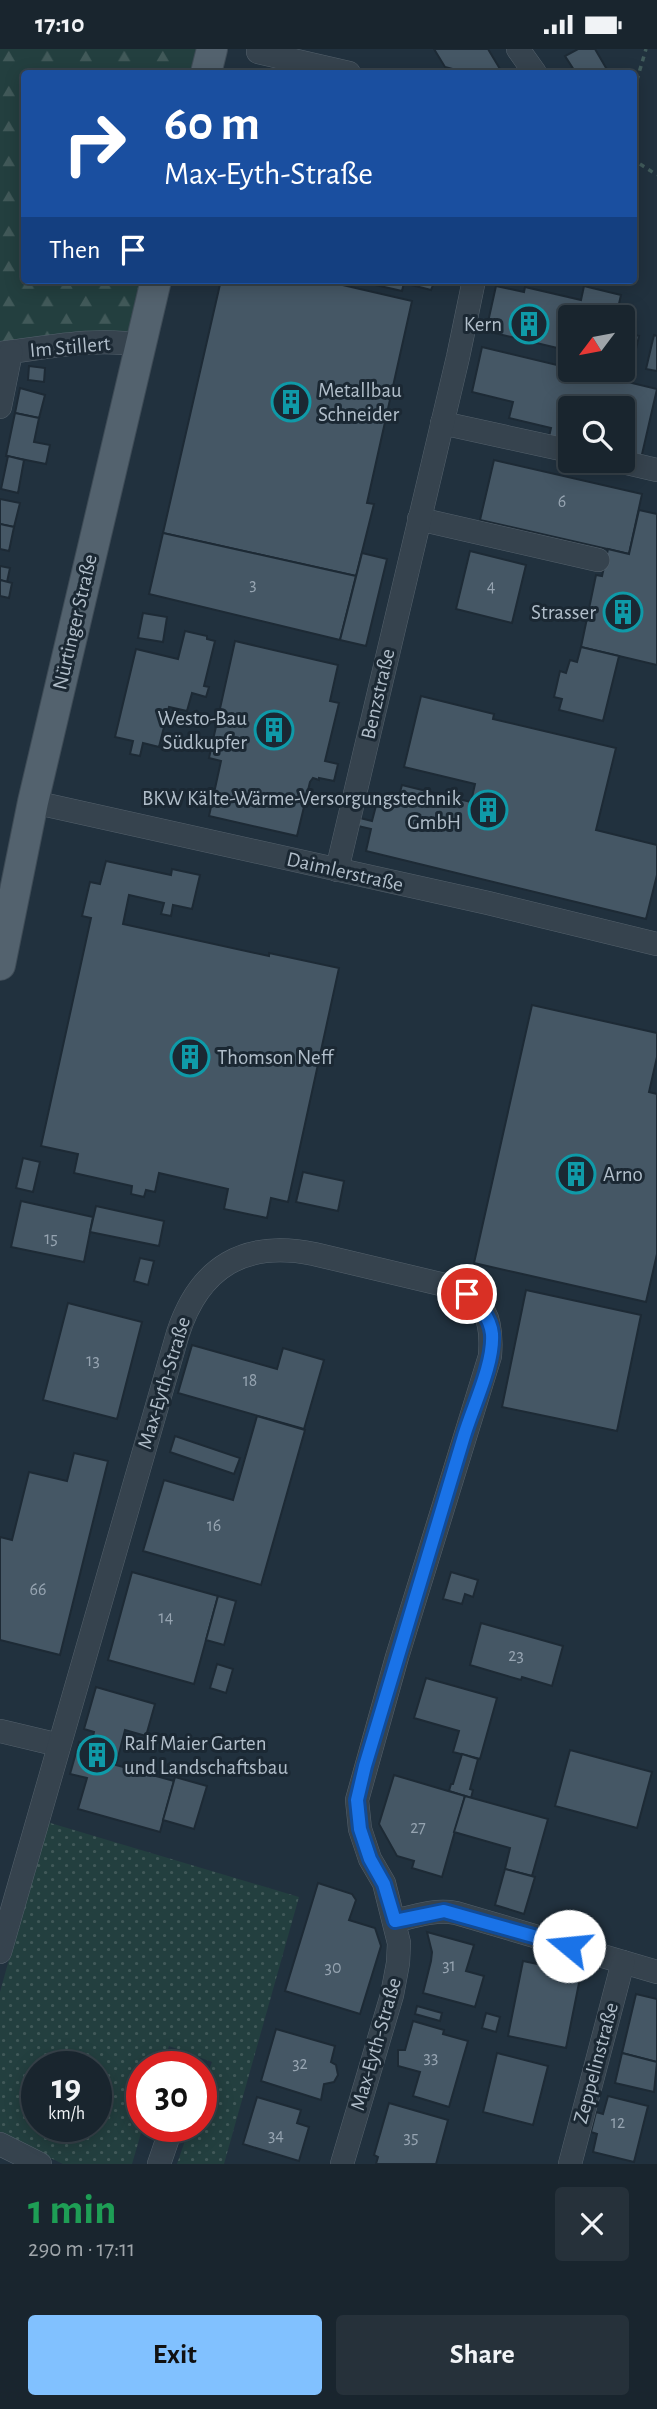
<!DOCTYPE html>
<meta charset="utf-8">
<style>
:root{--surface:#19252e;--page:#26313a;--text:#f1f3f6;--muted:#9fa5aa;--line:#37424a;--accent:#81c1ff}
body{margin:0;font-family:"Alegreya Sans",sans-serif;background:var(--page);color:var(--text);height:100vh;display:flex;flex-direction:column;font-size:26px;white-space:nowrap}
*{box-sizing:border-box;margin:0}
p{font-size:23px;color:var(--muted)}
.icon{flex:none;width:38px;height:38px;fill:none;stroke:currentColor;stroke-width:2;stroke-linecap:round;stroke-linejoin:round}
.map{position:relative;height:2115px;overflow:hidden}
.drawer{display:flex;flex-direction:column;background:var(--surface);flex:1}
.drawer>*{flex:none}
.guide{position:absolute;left:21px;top:21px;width:616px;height:214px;border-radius:7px;box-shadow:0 4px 18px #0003,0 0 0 2px var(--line);background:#1a4fa0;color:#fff;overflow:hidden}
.needle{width:46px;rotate:238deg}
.buttons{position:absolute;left:558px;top:256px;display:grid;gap:14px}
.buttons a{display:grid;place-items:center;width:77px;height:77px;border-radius:7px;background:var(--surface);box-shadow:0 4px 18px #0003,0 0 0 2px var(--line);font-size:35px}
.speed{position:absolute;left:21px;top:2002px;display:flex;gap:14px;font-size:35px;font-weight:700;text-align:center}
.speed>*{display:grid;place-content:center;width:91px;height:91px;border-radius:50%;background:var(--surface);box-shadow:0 4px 18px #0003,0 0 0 2px var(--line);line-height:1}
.speed small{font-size:18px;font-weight:400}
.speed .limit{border:10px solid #d22;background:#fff;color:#111}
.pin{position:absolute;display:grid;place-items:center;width:60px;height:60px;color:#fff;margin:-30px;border:4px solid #fff;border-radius:50%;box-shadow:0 2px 7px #0007}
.me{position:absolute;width:77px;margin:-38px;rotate:287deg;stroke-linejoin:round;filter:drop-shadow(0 0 5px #0008)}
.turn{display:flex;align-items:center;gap:24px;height:147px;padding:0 28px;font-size:32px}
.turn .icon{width:91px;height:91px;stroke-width:2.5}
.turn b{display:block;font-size:49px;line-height:60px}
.then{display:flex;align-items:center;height:66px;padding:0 28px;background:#0003;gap:14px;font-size:26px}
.round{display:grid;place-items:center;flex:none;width:74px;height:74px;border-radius:7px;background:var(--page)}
.summary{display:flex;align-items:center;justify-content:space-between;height:119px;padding:0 28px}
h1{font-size:42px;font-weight:600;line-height:52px;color:#1e9e55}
.primary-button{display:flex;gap:14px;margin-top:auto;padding:14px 28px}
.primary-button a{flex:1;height:80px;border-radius:7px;background:var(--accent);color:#111;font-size:28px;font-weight:600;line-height:80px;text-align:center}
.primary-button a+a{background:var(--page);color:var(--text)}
.status{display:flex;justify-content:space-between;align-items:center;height:49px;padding:0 35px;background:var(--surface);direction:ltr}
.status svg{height:19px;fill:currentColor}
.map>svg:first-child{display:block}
</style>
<div class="status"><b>17:10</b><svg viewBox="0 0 49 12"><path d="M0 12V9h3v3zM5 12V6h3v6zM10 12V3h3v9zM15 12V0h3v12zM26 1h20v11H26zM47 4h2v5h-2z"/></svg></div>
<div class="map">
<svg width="657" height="2115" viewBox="0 0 657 2115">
<defs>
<pattern id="grass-dots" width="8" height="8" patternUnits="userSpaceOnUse" patternTransform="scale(1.75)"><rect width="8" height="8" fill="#233f3f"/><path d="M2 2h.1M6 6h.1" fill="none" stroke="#415959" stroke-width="1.8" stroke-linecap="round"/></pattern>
<pattern id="forest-firs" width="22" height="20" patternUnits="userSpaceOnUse" patternTransform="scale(1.75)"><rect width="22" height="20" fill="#233f3f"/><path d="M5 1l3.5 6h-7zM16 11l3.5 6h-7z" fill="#415959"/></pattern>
</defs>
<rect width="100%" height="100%" fill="#21313e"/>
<path fill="url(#grass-dots)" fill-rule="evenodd" d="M 47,1773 L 299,1848 L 224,2115 L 177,2115 L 190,2077 L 201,2077 L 201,2044 L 212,2013 L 169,1997 L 162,2018 L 142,2018 L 143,2077 L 132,2115 L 63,2115 L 0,2085 L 0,1943 ZM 37,2018 L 96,2018 L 96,2077 L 37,2077 Z"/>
<polygon fill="url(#forest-firs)" points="0,0 212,0 206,24 24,24 24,231 156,231 140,296 0,304"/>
<g fill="#455765" stroke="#1d2a35" stroke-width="2">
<polygon points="434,0 488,0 500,20 498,24 459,24 460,22 445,18"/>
<polygon points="578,0 595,0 609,24 576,24 565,7"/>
<polygon points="221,231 321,231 412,252 367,454 374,455 356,527 163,484"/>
<polygon points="435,231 431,241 404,234 402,242 358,232"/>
<polygon points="496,237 524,243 525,238 581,251 584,237 621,246 616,268 570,268 570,302 486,282"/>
<polygon points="623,283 639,287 632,317 623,314"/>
<polygon points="654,286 657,287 657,322 646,320"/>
<polygon points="482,298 657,340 640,414 623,410 623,359 570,359 570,397 548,392 551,379 509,369 513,353 472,343"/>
<polygon points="29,317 45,319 44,333 28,331"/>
<polygon points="20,339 45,346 39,369 15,364"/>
<polygon points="15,364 39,369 34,393 50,396 46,415 6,407"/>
<polygon points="8,407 24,411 18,444 1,440"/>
<polygon points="494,411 642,445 629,505 480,471"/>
<polygon points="0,450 20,454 14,478 0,475"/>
<polygon points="639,461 657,465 657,616 581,598 596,526 602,527 608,500 629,505"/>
<polygon points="0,475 14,478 9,502 0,500"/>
<polygon points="163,484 356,527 340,591 149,545"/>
<polygon points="470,502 526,516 512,574 456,560"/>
<polygon points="362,504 387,510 366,597 340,591"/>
<polygon points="0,517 10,519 7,533 0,531"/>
<polygon points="0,531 12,534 9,549 0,547"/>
<polygon points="143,564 167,568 163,593 138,589"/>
<polygon points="185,582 207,587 207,590 215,592 204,637 209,638 206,648 192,644 187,662 169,658 159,698 143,694 140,707 130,705 133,692 115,688 136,600 178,610"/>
<polygon points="235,592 338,616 330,652 339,654 325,712 338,715 334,732 319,729 319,731 313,729 310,733 297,787 209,767 221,712 209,709"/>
<polygon points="581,598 619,607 603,672 559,661 562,650 554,648 560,622 566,624 570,611 577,613"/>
<polygon points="421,647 494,665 493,670 616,699 596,781 657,796 657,826 646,870 366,802 371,780 358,777 360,769 372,772 378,749 397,754 402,736 471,753 475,735 404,718"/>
<polygon points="106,812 171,826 172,820 200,826 192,860 173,856 171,867 161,865 164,854 129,846 123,875 269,907 269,904 339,919 288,1153 271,1149 267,1169 224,1160 228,1140 159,1124 155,1143 146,1141 144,1148 131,1145 132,1137 74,1124 78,1105 41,1097 91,869 82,867 90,833 100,835"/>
<polygon points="532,956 657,984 657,1008 649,1043 657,1045 657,1205 646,1253 474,1214"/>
<polygon points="23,1109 40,1113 33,1143 16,1139"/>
<polygon points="303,1123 344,1132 338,1162 296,1153"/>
<polygon points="21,1152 93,1168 84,1213 11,1198"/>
<polygon points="96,1157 164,1172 159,1197 90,1183"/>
<polygon points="140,1209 154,1212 148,1236 134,1232"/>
<polygon points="526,1241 641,1266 617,1382 502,1358"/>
<polygon points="68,1254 142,1273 117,1370 43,1351"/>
<polygon points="192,1296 277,1320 283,1299 324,1311 304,1380 178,1344"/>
<polygon points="257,1367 305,1381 261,1536 143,1502 164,1431 233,1451"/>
<polygon points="175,1387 240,1409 234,1425 170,1403"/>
<polygon points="74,1404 108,1412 60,1606 0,1591 0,1488 12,1491 29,1423 67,1432"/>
<polygon points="132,1523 218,1547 194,1635 108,1611"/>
<polygon points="451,1523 478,1531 473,1548 465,1545 462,1555 443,1550"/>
<polygon points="218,1547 236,1552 224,1596 206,1591"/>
<polygon points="481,1574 563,1597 552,1637 522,1628 521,1631 470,1616"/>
<polygon points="217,1615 233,1620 226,1644 210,1639"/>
<polygon points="426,1629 497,1649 480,1710 453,1703 459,1682 414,1669"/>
<polygon points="96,1638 155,1655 146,1687 125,1681 116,1716 174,1732 160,1783 78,1760 87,1729 70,1725 79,1693 91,1696 94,1683 84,1680"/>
<polygon points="570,1701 652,1723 637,1779 555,1757"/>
<polygon points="462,1705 478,1710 470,1740 473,1741 471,1749 449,1742 451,1735 453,1735"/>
<polygon points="394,1726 465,1747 442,1828 412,1819 414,1812 397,1807 379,1775"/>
<polygon points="175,1728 207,1737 194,1780 163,1771"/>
<polygon points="465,1747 548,1770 532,1827 505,1820 510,1799 454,1783"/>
<polygon points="505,1820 535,1828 524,1865 495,1856"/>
<polygon points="318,1834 352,1845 356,1851 349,1871 375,1879 381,1897 360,1965 285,1942"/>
<polygon points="427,1883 474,1896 466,1922 484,1927 475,1958 423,1944 431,1912 432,1903"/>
<polygon points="523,1912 581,1924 566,1999 508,1987"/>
<polygon points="636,1945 657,1950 657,2013 622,2004"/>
<polygon points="417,1957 442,1964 440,1972 415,1965"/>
<polygon points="486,1964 500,1968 496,1983 482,1979"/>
<polygon points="413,1972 444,1981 443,1985 468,1992 449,2058 413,2047 420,2023 398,2017 398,2001 405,2001"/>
<polygon points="276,1980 335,1997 331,2013 336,2016 338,2026 334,2033 324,2035 321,2051 261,2032"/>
<polygon points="497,2004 548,2017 533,2076 483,2063"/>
<polygon points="622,2004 657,2013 654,2043 615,2034"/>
<polygon points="608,2047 648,2057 634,2113 593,2103 597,2085 591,2083 596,2063 603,2065"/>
<polygon points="257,2048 301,2061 297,2074 309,2078 299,2112 243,2095"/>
<polygon points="389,2054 448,2071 436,2115 376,2115 378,2108 374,2106"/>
</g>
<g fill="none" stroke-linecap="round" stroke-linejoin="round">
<defs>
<g id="minor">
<polyline points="518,0 535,24"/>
<polyline points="258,3 349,24"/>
<path d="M 0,304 C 46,299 94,288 140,296"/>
<polyline points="0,358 11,303"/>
<polyline points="442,374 570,402"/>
<polyline points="614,411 657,421"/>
<polyline points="419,470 598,511"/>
<polyline points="33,753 488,854 657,895"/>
<polyline points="337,821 458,308 474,231"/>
<polyline points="0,1682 59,1696"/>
<path d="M 395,1872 C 415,1867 435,1860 456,1864 L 657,1923"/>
<path d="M 0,1903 L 178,1284 C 200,1217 245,1191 314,1205 L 449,1237 C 485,1253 493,1267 490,1307 L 397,1608 L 357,1751 L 360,1780 L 370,1810 L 384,1834 L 399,1894 L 398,1914 L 392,1946 L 342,2115"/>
<polyline points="0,2095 40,2115"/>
<polyline points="159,2115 172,2077"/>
<polyline points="570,2115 623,1913"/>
</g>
<g id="major">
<polyline points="206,24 212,0"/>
<polyline points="0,916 33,753 156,231"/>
</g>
</defs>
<use href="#minor" stroke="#54616c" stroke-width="24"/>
<use href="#major" stroke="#3f4c57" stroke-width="32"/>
<g stroke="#415b5b" stroke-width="3.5" stroke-dasharray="5 5" stroke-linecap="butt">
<polyline points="634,41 646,0"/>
<polyline points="634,107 640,115 657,126"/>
</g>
<use href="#minor" stroke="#36434e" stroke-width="23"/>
<use href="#major" stroke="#53626e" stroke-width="30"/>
</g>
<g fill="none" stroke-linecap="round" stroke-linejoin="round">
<defs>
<path id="route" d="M 467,1245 C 479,1256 490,1268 492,1285 C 494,1315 473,1357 464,1387 C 431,1497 398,1607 365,1717 L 357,1751 L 360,1780 L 370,1810 L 384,1835 L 395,1872 L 444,1862 L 569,1897"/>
</defs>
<use href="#route" stroke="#114b97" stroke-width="18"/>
<use href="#route" stroke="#1a73e8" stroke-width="12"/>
</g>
<defs>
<symbol id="building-ring" viewBox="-11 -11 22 22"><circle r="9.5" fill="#1b2833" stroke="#0f9aa8" stroke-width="1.5"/><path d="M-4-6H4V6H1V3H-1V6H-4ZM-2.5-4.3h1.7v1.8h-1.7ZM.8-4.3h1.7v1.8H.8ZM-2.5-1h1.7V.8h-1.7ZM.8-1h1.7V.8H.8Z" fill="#0f9aa8"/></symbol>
</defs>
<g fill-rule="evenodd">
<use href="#building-ring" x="507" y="253" width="44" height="44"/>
<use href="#building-ring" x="269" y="331" width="44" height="44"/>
<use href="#building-ring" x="601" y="541" width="44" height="44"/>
<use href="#building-ring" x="252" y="659" width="44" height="44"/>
<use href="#building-ring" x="466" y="739" width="44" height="44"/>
<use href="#building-ring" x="168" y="986" width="44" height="44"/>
<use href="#building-ring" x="554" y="1103" width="44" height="44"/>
<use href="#building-ring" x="75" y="1684" width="44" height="44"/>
</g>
<g text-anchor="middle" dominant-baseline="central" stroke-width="6" stroke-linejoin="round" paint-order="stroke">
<g font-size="18" fill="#96a4b1">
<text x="562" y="453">6</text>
<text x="253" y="536">3</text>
<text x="491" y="538">4</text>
<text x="51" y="1190">15</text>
<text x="93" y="1312">13</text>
<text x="250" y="1332">18</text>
<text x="214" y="1477">16</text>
<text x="38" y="1541">66</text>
<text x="166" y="1569">14</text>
<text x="516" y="1607">23</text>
<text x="418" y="1779">27</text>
<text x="449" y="1917">31</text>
<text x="333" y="1919">30</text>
<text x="431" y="2009">33</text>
<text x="300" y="2015">32</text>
<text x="618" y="2074">12</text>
<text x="276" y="2087">34</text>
<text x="411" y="2089">35</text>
</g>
<g font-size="21" fill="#b1beca" stroke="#1b2833" text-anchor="end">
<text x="502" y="275">Kern</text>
<text x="318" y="341" text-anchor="start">Metallbau<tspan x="318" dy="24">Schneider</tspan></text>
<text x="596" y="563">Strasser</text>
<text x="247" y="669">Westo-Bau<tspan x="247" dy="24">Südkupfer</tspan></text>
<text x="461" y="749">BKW Kälte-Wärme-Versorgungstechnik<tspan x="461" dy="24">GmbH</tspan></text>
<text x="217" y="1008" text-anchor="start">Thomson Neff</text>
<text x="603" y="1125" text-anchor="start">Arno</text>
<text x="124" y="1694" text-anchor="start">Ralf Maier Garten<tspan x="124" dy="24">und Landschaftsbau</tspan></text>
</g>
<g font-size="21" fill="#b1beca" stroke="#1b2833">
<text transform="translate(70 298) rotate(-5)">Im Stillert</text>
<text transform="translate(75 573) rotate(-77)">Nürtinger Straße</text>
<text transform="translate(378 645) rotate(-77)">Benzstraße</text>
<text transform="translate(345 823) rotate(13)">Daimlerstraße</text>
<text transform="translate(164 1334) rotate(-73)">Max-Eyth-Straße</text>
<text transform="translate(376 1995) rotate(-74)">Max-Eyth-Straße</text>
<text transform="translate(596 2014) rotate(-75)">Zeppelinstraße</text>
</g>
</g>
</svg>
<div class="buttons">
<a><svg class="needle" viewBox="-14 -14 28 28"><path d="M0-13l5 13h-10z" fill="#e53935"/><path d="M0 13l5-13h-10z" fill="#9fa5aa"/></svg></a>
<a><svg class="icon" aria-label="search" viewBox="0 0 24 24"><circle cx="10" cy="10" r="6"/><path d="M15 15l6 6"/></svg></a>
</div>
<div class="speed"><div>19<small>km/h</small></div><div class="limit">30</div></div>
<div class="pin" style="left:467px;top:1245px;background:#d93025"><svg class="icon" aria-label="arrive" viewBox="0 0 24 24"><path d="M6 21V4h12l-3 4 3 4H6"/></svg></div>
<svg class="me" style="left:569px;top:1897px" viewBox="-20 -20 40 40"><circle r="19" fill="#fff"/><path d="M0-13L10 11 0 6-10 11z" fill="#1a73e8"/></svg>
<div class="guide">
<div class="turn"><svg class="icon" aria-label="right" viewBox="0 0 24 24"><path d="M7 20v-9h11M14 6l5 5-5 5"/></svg><div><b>60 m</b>Max-Eyth-Straße</div></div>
<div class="then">Then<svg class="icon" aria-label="arrive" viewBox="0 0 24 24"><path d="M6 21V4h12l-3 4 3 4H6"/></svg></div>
</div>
</div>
<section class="drawer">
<div class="summary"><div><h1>1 min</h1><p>290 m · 17:11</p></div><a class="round"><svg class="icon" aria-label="close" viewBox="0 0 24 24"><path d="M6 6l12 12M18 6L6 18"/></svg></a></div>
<div class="primary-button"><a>Exit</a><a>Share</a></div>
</section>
